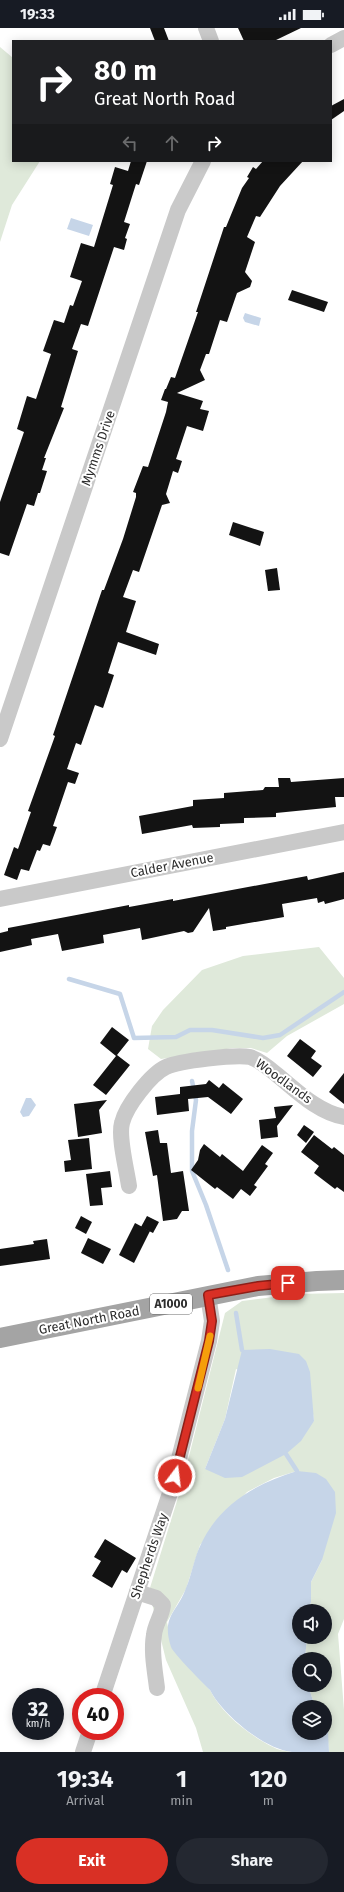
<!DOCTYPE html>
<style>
:root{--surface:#171b24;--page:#242831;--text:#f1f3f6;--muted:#9ea1a6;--accent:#d93025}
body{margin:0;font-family:"Fira Sans",sans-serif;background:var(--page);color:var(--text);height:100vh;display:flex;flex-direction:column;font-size:15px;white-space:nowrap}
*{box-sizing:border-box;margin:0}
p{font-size:13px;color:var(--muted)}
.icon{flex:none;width:22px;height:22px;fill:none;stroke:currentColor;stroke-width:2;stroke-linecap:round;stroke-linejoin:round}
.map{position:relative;height:1724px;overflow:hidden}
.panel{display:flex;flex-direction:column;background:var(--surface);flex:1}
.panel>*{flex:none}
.top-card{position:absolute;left:12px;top:12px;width:320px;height:122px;border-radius:0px;box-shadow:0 2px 10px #0003;background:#202124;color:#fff;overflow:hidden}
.tools{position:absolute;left:292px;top:1576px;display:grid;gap:8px}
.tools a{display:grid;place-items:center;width:40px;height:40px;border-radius:50%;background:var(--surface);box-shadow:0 2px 10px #0003;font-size:20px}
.speed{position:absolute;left:12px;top:1660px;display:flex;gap:8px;font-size:20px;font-weight:700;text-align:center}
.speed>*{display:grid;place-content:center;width:52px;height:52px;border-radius:50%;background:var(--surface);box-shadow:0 2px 10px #0003;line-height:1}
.speed small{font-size:10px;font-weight:400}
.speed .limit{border:6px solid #d22;background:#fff;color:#111}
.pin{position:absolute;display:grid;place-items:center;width:34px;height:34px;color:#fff;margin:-17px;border-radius:8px;box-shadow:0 2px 6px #0006}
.me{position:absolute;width:44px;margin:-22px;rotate:15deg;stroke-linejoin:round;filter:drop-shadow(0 0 3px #0008)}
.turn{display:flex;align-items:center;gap:14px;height:84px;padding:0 16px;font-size:18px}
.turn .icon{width:52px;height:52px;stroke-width:2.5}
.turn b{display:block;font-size:28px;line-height:34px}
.lanes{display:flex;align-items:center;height:38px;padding:0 16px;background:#0003;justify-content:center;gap:20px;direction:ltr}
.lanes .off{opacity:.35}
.eta{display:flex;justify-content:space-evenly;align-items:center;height:68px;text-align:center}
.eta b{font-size:24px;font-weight:700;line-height:28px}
.primary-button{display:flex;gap:8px;margin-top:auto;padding:8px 16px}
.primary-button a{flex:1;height:46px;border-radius:24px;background:var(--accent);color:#fff;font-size:16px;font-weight:700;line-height:46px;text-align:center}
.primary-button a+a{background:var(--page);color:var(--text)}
.status{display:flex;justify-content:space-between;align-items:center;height:28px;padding:0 20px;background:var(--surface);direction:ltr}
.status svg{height:11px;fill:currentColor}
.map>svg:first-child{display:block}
</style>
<div class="status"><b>19:33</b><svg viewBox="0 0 49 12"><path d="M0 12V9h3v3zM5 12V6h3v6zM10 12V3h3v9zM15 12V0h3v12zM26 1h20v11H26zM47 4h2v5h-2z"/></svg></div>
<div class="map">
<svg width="344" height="1724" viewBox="0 0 344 1724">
<rect width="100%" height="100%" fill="#fff"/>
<g fill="#dfe9da" fill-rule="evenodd">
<polygon points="0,19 13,30 13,133 40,133 12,177 0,214"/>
<polygon points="319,919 344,950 344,976 287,1008 267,1025 251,1020 233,1020 161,1031 148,1021 152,998 163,982 202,942 243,928"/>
<path d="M 344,1265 L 344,1591 L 338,1606 L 344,1682 L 344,1724 L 329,1724 C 328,1708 325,1695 325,1679 L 315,1679 L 308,1657 L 325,1657 L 325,1631 L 305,1631 L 307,1609 L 325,1609 L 325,1583 L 308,1583 L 311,1574 L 311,1554 L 322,1532 L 297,1443 L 274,1450 L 247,1464 L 200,1517 L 186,1561 L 167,1594 L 172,1620 L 210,1662 C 221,1685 250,1708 273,1719 C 278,1722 285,1723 291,1724 L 203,1724 L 196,1700 L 166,1632 L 149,1563 L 181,1460 L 225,1285 L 242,1273 L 297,1266 ZM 236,1341 L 311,1370 L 314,1393 L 205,1441 L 225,1391 Z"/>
</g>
<g fill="#c6d5e8">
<polygon points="71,190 93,197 89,208 67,201"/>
<polygon points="245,285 261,290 259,298 245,294 243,290"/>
<polygon points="26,1070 31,1070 36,1077 29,1088 23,1089 20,1084"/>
<polygon points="270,1321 299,1326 306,1333 310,1344 314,1393 301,1413 286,1426 242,1449 225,1450 205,1441 225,1391 242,1322"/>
<path d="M 297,1443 L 316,1445 L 326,1451 L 335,1464 L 336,1485 L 322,1532 L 311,1554 L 311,1574 L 308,1583 L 299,1583 L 299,1609 L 307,1609 L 305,1631 L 299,1631 L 299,1657 L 308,1657 L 315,1679 L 299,1679 L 299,1705 L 325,1705 L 325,1699 L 328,1704 L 329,1724 C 316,1724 304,1724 292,1724 C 264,1721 222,1686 210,1662 C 203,1655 173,1625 171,1619 C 161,1588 177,1585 186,1560 C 192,1546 194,1530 201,1516 C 220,1476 255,1456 297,1443 Z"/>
</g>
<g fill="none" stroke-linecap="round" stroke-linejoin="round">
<g stroke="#c6d5e8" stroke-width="4.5">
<polyline points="69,951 120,966 134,1010 176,1009 190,1002 212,1002 263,1010 280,1007 344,964"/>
<polyline points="192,1053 196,1072 192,1103 192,1143 206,1177 228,1242"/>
<polyline points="236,1285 242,1322"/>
<polyline points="286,1426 297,1443"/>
</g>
</g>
<g fill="#131313">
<polygon points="150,0 164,0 169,13 155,13"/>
<polygon points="238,0 301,0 274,13 244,13"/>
<polygon points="344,71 344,83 331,92 331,78"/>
<polygon points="131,133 147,133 139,157 136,156 124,194 130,196 125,210 127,211 124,222 114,219 88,298 81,296 72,321 78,323 61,379 64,380 44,430 46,430 42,442 47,443 40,465 38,465 34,478 27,476 9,528 0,525 0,474 24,404 17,401 27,368 36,371 51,326 43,323 54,292 64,295 70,277 73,278 82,253 70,249 81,215 94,219 113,157 110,156 115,139 128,143"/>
<polygon points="263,133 303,133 280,158 260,189 256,188 247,209 255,214 245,244 252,253 250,259 237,265 227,294 220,292 209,326 206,326 200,342 205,352 177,365 203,373 200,381 209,383 203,403 187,398 176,431 182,433 178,445 173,443 166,466 170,475 162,477 139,544 133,542 123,569 136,573 126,604 159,616 156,627 118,614 108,645 114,647 103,680 95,677 81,717 76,715 67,741 79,745 75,756 68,754 53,798 57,799 50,818 43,816 40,823 37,822 29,843 21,841 17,852 4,847 14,819 18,821 31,784 28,783 55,708 53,707 102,562 104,562 123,511 136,469 136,465 133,464 143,438 148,439 166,384 168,374 161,372 165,361 166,361 171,349 175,350 198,284 196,284 224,199 226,199 242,160 249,150 247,149 253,139 256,141"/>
<polygon points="292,262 328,274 324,284 288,272"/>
<polygon points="233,494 264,504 260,518 229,507"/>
<polygon points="277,540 280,562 268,563 265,542"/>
<polygon points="278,750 290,750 291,754 344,750 344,769 335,769 336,779 276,785 276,789 244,790 244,795 220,796 220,799 193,800 192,797 142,806 139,788 193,778 193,772 224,770 224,765 263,762 265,759 279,759"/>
<polygon points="344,844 344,871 325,876 324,873 318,875 317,870 282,876 284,889 226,899 226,901 213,903 209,880 193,904 188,905 184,903 142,912 140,900 103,907 104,915 62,923 58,906 31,911 32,917 0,924 0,905 8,903 8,900 129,877 129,879 173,871 173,873 307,848 308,852"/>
<polygon points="112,999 129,1012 117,1027 130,1037 106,1067 93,1057 116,1028 100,1015"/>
<polygon points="300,1011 316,1023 311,1030 322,1038 313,1049 287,1028"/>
<polygon points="344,1045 344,1076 329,1064"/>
<polygon points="209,1052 219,1060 223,1055 243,1071 231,1086 208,1069 188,1071 189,1083 157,1087 155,1069 180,1066 180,1059 206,1056"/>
<polygon points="107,1072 99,1082 102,1105 78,1109 74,1076"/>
<polygon points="293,1077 277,1098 278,1109 261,1111 259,1092 276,1090 274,1079"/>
<polygon points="304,1097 314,1104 306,1115 297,1107"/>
<polygon points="158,1102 160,1115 167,1115 171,1145 183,1143 189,1183 182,1183 177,1191 163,1193 157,1147 153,1148 145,1104"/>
<polygon points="314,1107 332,1121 334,1119 344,1127 344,1164 337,1159 335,1161 314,1145 319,1138 301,1124"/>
<polygon points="89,1110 92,1141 65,1144 64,1133 71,1132 68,1112"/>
<polygon points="204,1116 220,1129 222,1126 243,1143 262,1117 273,1125 265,1136 268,1138 254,1157 257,1159 250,1168 241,1161 233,1171 217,1159 215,1161 191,1142 198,1132 200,1122"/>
<polygon points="110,1143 112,1159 101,1160 103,1177 90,1178 86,1146"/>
<polygon points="81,1188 92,1194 86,1206 75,1200"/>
<polygon points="147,1188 159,1194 153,1205 141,1199"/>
<polygon points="135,1195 150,1203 134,1235 119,1227"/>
<polygon points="88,1210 111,1221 103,1236 81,1225"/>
<polygon points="47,1211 50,1231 0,1238 0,1221 34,1216 33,1213"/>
<polygon points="105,1511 136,1530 127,1545 122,1542 112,1560 92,1548 101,1533 94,1529"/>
</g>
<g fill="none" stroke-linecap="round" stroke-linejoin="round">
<g stroke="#c9c9c9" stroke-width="16">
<polyline points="206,0 211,13"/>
<polyline points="331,17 344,10"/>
<polyline points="0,711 178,182 203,133"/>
<polyline points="0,871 344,804"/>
<path d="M 129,1158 C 127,1143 118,1109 122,1095 C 126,1078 151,1046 166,1039 C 179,1033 236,1026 250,1029 C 259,1032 269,1040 276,1046 C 296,1062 317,1084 344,1089"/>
<path d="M 137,1564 L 156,1570 L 163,1577 C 162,1588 155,1596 154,1607 C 151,1624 155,1643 157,1660"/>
<polyline points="102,1669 171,1462 209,1313 212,1293 208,1267"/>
<polyline points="83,1724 90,1703"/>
</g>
<polyline stroke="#a4a4a4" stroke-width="20" points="0,1310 258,1258 317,1253 344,1252"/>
</g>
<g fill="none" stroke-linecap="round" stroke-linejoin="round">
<defs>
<polyline id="route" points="175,1448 209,1313 212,1293 208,1267 258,1258 288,1255"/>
</defs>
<use href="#route" stroke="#8d1f18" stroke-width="10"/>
<use href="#route" stroke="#d93025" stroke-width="7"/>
<polyline stroke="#f59e0b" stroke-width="7" points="198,1360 210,1308"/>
</g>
<g text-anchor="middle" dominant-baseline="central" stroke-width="4" stroke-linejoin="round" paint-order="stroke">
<rect fill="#fff" stroke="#6b6b6b" stroke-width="1" x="150" y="1266" width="42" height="20" rx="3"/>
<g font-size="12" font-weight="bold" fill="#2c2c2c">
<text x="171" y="1276">A1000</text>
</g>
<g font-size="13" fill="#2c2c2c" stroke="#fff">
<text transform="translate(98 420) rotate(-71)">Mymms Drive</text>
<text transform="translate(172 837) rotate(-11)">Calder Avenue</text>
<text transform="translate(284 1053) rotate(36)">Woodlands</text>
<text transform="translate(89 1292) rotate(-11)">Great North Road</text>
<text transform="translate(149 1528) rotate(-71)">Shepherds Way</text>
</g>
</g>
</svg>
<div class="tools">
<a><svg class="icon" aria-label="sound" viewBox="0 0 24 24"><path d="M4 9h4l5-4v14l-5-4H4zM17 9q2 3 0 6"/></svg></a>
<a><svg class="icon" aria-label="search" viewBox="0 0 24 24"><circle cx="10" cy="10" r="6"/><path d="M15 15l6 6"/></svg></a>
<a><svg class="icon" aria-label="layers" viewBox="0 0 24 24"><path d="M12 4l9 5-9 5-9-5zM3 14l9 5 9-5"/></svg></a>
</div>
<div class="speed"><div>32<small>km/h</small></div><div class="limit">40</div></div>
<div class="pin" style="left:288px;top:1255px;background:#d93025"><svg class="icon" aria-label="arrive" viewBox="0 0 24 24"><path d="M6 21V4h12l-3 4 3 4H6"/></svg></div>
<svg class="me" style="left:175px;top:1448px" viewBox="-20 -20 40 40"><circle r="17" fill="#d93025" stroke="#fff" stroke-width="3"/><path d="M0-11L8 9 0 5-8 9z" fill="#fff"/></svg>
<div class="top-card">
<div class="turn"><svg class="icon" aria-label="right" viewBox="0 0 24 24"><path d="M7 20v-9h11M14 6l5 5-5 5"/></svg><div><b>80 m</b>Great North Road</div></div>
<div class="lanes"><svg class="icon off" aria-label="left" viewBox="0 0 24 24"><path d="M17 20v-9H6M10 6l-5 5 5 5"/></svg><svg class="icon off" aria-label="ahead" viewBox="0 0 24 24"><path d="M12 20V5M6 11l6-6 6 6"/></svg><svg class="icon" aria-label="right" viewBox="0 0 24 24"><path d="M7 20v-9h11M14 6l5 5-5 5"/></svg></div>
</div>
</div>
<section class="panel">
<div class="eta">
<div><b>19:34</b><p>Arrival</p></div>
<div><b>1</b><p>min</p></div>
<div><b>120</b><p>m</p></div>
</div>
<div class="primary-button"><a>Exit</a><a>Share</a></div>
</section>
